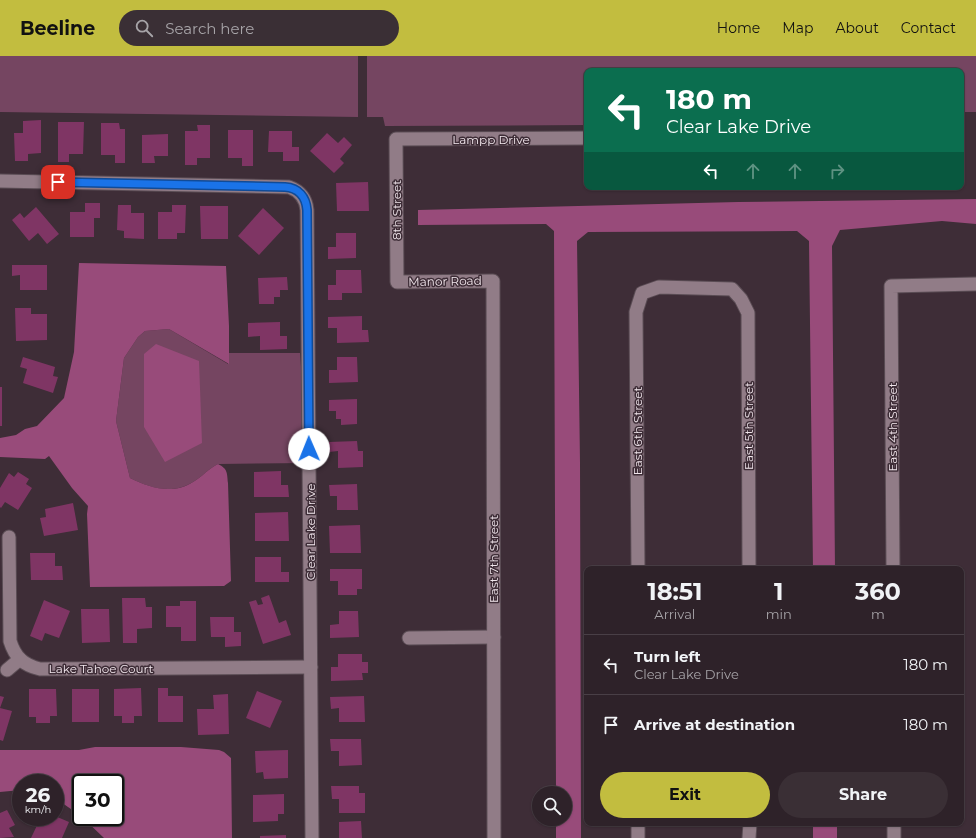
<!DOCTYPE html>
<style>
:root{--surface:#2e2229;--page:#3a2f35;--text:#f1f3f6;--muted:#a7a4a8;--line:#493f46;--accent:#c2bd3f}
body{margin:0;font-family:Montserrat,sans-serif;background:var(--page);color:var(--text);height:100vh;display:flex;flex-direction:column;font-size:15px;white-space:nowrap}
*{box-sizing:border-box;margin:0}
p{font-size:13px;color:var(--muted)}
.icon{flex:none;width:22px;height:22px;fill:none;stroke:currentColor;stroke-width:2;stroke-linecap:round;stroke-linejoin:round}
.map{position:relative;flex:1;overflow:hidden}
.drawer{position:absolute;left:584px;top:510px;width:380px;height:260px;display:flex;flex-direction:column;background:var(--surface);border-radius:8px;box-shadow:0 1px 3px #0004,0 0 0 1px var(--line)}
.drawer>*{flex:none}
.top-card{position:absolute;left:584px;top:12px;width:380px;height:122px;border-radius:8px;box-shadow:0 1px 3px #0004,0 0 0 1px var(--line);background:#0b6e4f;color:#fff;overflow:hidden}
.controls{position:absolute;left:532px;top:730px;display:grid;gap:8px}
.controls a{display:grid;place-items:center;width:40px;height:40px;border-radius:50%;background:var(--surface);box-shadow:0 1px 3px #0004,0 0 0 1px var(--line);font-size:20px}
.speed{position:absolute;left:12px;top:718px;display:flex;gap:8px;font-size:20px;font-weight:700;text-align:center}
.speed>*{display:grid;place-content:center;width:52px;height:52px;border-radius:50%;background:var(--surface);box-shadow:0 1px 3px #0004,0 0 0 1px var(--line);line-height:1}
.speed small{font-size:10px;font-weight:400}
.speed .limit{border:2px solid #111;border-radius:6px;background:#fff;color:#111}
.pin{position:absolute;display:grid;place-items:center;width:34px;height:34px;color:#fff;margin:-17px;border-radius:8px;box-shadow:0 2px 6px #0006}
.me{position:absolute;width:44px;margin:-22px;rotate:359deg;stroke-linejoin:round;filter:drop-shadow(0 0 3px #0008)}
.turn{display:flex;align-items:center;gap:14px;height:84px;padding:0 16px;font-size:18px}
.turn .icon{width:52px;height:52px;stroke-width:2.5}
.turn b{display:block;font-size:28px;line-height:34px}
.lanes{display:flex;align-items:center;height:38px;padding:0 16px;background:#0003;justify-content:center;gap:20px;direction:ltr}
.lanes .off{opacity:.35}
.eta{display:flex;justify-content:space-evenly;align-items:center;height:68px;text-align:center}
.eta b{font-size:24px;font-weight:700;line-height:28px}
.action{display:flex;gap:8px;margin-top:auto;padding:8px 16px}
.action a{flex:1;height:46px;border-radius:24px;background:var(--accent);color:#111;font-size:16px;font-weight:700;line-height:46px;text-align:center}
.action a+a{background:var(--page);color:var(--text)}
ul{padding:0;list-style:none}
li{display:flex;align-items:center;gap:12px;height:60px;padding:0 16px;border-top:1px solid var(--line)}
li div{flex:1}
li b{display:block;font-size:15px}
li em{font-style:normal}
header{display:flex;align-items:center;gap:24px;box-sizing:border-box;height:56px;padding:0 20px;background:var(--accent);color:#111}
header strong{font-size:19px}
nav{display:flex;gap:22px;margin-inline-start:auto;font-size:14px}
.search{width:280px;height:36px;background:var(--page);display:flex;align-items:center;gap:10px;box-sizing:border-box;padding:0 14px;border-radius:22px;color:var(--muted);font-size:15px}
.map>svg:first-child{display:block}
</style>
<header>
<strong>Beeline</strong>
<div class="search"><svg class="icon" aria-label="search" viewBox="0 0 24 24"><circle cx="10" cy="10" r="6"/><path d="M15 15l6 6"/></svg>Search here</div>
<nav><a>Home</a><a>Map</a><a>About</a><a>Contact</a></nav>
</header>
<div class="map">
<svg width="976" height="782" viewBox="0 0 976 782">
<rect width="100%" height="100%" fill="#3e2d37"/>
<g fill="#754561">
<polygon points="0,0 358,0 358,61 0,56"/>
<polygon points="367,0 976,0 976,56 961,56 961,15 587,15 587,69 385,70 383,61 367,61"/>
<path d="M 169,273 L 228,308 L 229,297 L 300,297 L 308,407 L 218,408 C 208,413 202,421 193,426 C 172,439 150,432 130,422 L 116,365 L 124,302 L 138,281 L 145,275 Z"/>
</g>
<g fill="#984b7a">
<polygon points="976,143 976,168 942,165 840,174 832,190 835,513 813,513 809,185 797,175 588,176 577,185 580,406 581,782 556,782 556,763 565,763 565,737 556,737 554,175 546,168 418,169 418,154 738,146"/>
<path d="M 79,207 L 226,210 L 229,270 L 229,308 L 169,273 L 145,275 L 138,281 L 124,302 L 116,365 L 130,422 C 150,432 173,439 193,426 C 202,421 208,413 218,408 C 228,413 227,417 228,427 L 231,525 L 224,530 L 90,531 L 87,458 L 88,450 L 72,432 L 49,400 L 45,403 L 0,401 L 0,382 L 16,379 L 25,373 L 37,370 L 64,342 L 74,296 Z"/>
<polygon points="156,288 199,305 202,387 165,406 144,371 144,298"/>
<polygon points="95,691 181,691 219,694 224,696 231,702 232,782 104,782 82,761 115,761 115,727 81,727 81,760 55,742 55,727 21,727 21,734 0,736 0,694 79,694"/>
<rect x="813" y="767" width="24" height="15"/>
</g>
<g fill="#7f3564">
<polygon points="41,64 41,97 28,98 28,105 15,105 14,77 23,77 23,65"/>
<polygon points="58,66 84,66 83,98 69,98 69,106 58,106"/>
<polygon points="101,67 119,67 120,73 125,73 125,107 115,107 115,99 101,99"/>
<polygon points="197,69 210,69 210,102 197,102 197,109 185,109 185,75 198,75"/>
<polygon points="228,74 253,74 253,110 242,110 242,102 228,102"/>
<polygon points="269,75 292,75 292,91 299,91 299,105 283,105 283,96 268,96"/>
<polygon points="327,77 338,87 344,81 352,89 340,103 344,107 334,117 310,95"/>
<polygon points="168,78 168,100 154,100 155,107 142,107 142,79"/>
<polygon points="368,126 369,155 337,155 336,127"/>
<polygon points="85,147 100,147 100,162 94,162 94,181 70,181 70,156 85,156"/>
<polygon points="118,149 131,149 131,157 144,157 144,183 124,182 124,175 117,174"/>
<polygon points="172,149 186,149 185,177 177,177 177,183 158,183 158,156 172,156"/>
<polygon points="200,150 228,150 228,183 201,183"/>
<polygon points="36,151 59,178 47,188 38,177 29,185 12,164 20,157 24,162"/>
<polygon points="263,152 284,172 259,199 238,180"/>
<polygon points="336,177 356,177 356,202 328,203 328,191 336,191"/>
<polygon points="12,209 47,209 47,234 20,234 20,219 12,220"/>
<polygon points="336,214 361,214 362,237 342,237 342,244 328,244 328,229 336,229"/>
<polygon points="287,221 288,234 280,234 280,241 274,241 274,248 259,248 258,222"/>
<polygon points="15,252 31,252 31,258 47,258 47,284 16,285"/>
<polygon points="362,260 362,274 368,274 369,286 337,287 337,272 328,272 328,261"/>
<polygon points="280,266 280,280 287,280 287,293 260,294 260,280 248,281 248,267"/>
<polygon points="23,301 55,311 53,320 58,321 53,337 23,327 27,313 20,311"/>
<polygon points="337,301 357,301 358,326 329,327 329,314 337,314"/>
<rect x="0" y="331" width="2" height="39"/>
<polygon points="357,343 357,368 341,369 341,363 336,363 336,355 329,355 329,344"/>
<polygon points="357,385 358,395 363,395 363,411 338,412 338,395 329,396 329,386"/>
<polygon points="281,415 281,429 288,429 289,441 254,441 254,416"/>
<polygon points="18,416 29,423 26,428 32,432 18,454 5,446 1,452 0,451 0,432 9,417 14,421"/>
<polygon points="357,428 358,454 337,454 337,440 330,440 329,429"/>
<polygon points="73,447 78,474 44,480 40,462 46,461 45,453"/>
<polygon points="288,456 289,485 255,485 255,457"/>
<polygon points="360,469 361,497 330,497 329,470"/>
<polygon points="30,497 55,497 55,510 62,510 63,524 31,524"/>
<polygon points="255,501 281,501 281,516 289,516 289,526 255,526"/>
<polygon points="330,513 362,513 362,533 357,533 357,539 338,539 338,525 330,525"/>
<polygon points="269,539 279,567 286,564 291,579 263,588 249,546 256,544 258,549 263,548 261,542"/>
<polygon points="122,542 145,542 146,551 152,551 152,572 137,573 137,587 123,587"/>
<polygon points="44,544 70,555 59,582 45,577 42,585 30,580"/>
<polygon points="180,545 196,545 196,585 181,585 181,571 166,571 166,550 180,550"/>
<polygon points="81,553 109,553 110,586 82,587"/>
<polygon points="339,555 358,555 359,581 330,582 330,569 339,568"/>
<polygon points="210,561 234,561 234,576 241,576 241,590 225,591 225,581 211,581"/>
<polygon points="338,598 362,598 362,606 368,606 368,617 362,617 363,624 331,625 331,611 338,611"/>
<polygon points="141,632 142,660 134,660 134,667 122,667 122,660 114,660 114,633"/>
<polygon points="158,632 168,632 168,640 183,640 183,666 158,666"/>
<polygon points="29,633 56,633 57,660 50,660 50,667 36,667 36,661 29,661"/>
<rect x="72" y="633" width="27" height="33"/>
<polygon points="257,635 282,645 270,672 246,662"/>
<polygon points="228,638 229,678 198,679 197,653 214,653 213,639"/>
<polygon points="0,640 4,641 0,652 12,655 3,685 0,684"/>
<polygon points="364,640 365,666 339,666 339,652 331,653 330,641"/>
<polygon points="330,683 361,683 362,709 339,710 339,695 331,695"/>
<polygon points="288,694 288,722 264,723 263,716 256,717 255,695"/>
<polygon points="331,730 359,730 359,737 365,737 365,757 339,757 339,743 332,743"/>
<polygon points="284,738 284,758 278,758 278,765 253,766 253,739"/>
<polygon points="7,754 15,769 9,772 14,781 0,782 0,757"/>
<polygon points="55,760 69,766 62,782 31,782 41,761 49,763 50,761 55,761"/>
<polygon points="361,765 362,782 339,782 339,766"/>
<polygon points="286,779 286,782 260,782 260,780"/>
</g>
<g fill="none" stroke-linecap="round" stroke-linejoin="round">
<defs>
<g id="minor">
<path d="M 0,125 L 289,131 C 300,135 306,143 307,154 L 312,782"/>
<path d="M 9,481 L 10,585 C 15,601 23,609 40,613 L 311,611"/>
<polyline points="638,513 636,256 642,237 659,231 732,233 741,243 748,257 749,513"/>
<polyline points="893,513 891,230 976,228"/>
<polyline points="409,582 494,581"/>
<polyline points="7,614 20,603"/>
<polyline points="638,767 638,782"/>
<polyline points="894,767 894,782"/>
<polyline points="494,782 493,225 397,226 396,83 587,82"/>
<polyline points="749,782 750,767"/>
</g>
</defs>
<use href="#minor" stroke="#5a4c54" stroke-width="15"/>
<use href="#minor" stroke="#917c87" stroke-width="13"/>
</g>
<g fill="none" stroke-linecap="round" stroke-linejoin="round">
<defs>
<path id="route" d="M 58,126 L 285,131 C 299,132 306,141 307,154 L 309,393"/>
</defs>
<use href="#route" stroke="#114b97" stroke-width="10"/>
<use href="#route" stroke="#1a73e8" stroke-width="7"/>
</g>
<g text-anchor="middle" dominant-baseline="central" stroke-width="3" stroke-linejoin="round" paint-order="stroke">
<g font-size="12" fill="#f2e7ed" stroke="#3e2d37">
<text x="491" y="83">Lampp Drive</text>
<text transform="translate(396 154) rotate(-90)">8th Street</text>
<text transform="translate(445 225) rotate(-1)">Manor Road</text>
<text transform="translate(748 370) rotate(-90)">East 5th Street</text>
<text transform="translate(892 371) rotate(-90)">East 4th Street</text>
<text transform="translate(637 375) rotate(-90)">East 6th Street</text>
<text transform="translate(310 476) rotate(-90)">Clear Lake Drive</text>
<text transform="translate(493 503) rotate(-90)">East 7th Street</text>
<text x="101" y="612">Lake Tahoe Court</text>
</g>
</g>
</svg>
<div class="controls">
<a><svg class="icon" aria-label="search" viewBox="0 0 24 24"><circle cx="10" cy="10" r="6"/><path d="M15 15l6 6"/></svg></a>
</div>
<div class="speed"><div>26<small>km/h</small></div><div class="limit">30</div></div>
<div class="pin" style="left:58px;top:126px;background:#d93025"><svg class="icon" aria-label="arrive" viewBox="0 0 24 24"><path d="M6 21V4h12l-3 4 3 4H6"/></svg></div>
<svg class="me" style="left:309px;top:393px" viewBox="-20 -20 40 40"><circle r="19" fill="#fff"/><path d="M0-13L10 11 0 6-10 11z" fill="#1a73e8"/></svg>
<div class="top-card">
<div class="turn"><svg class="icon" aria-label="left" viewBox="0 0 24 24"><path d="M17 20v-9H6M10 6l-5 5 5 5"/></svg><div><b>180 m</b>Clear Lake Drive</div></div>
<div class="lanes"><svg class="icon" aria-label="left" viewBox="0 0 24 24"><path d="M17 20v-9H6M10 6l-5 5 5 5"/></svg><svg class="icon off" aria-label="ahead" viewBox="0 0 24 24"><path d="M12 20V5M6 11l6-6 6 6"/></svg><svg class="icon off" aria-label="ahead" viewBox="0 0 24 24"><path d="M12 20V5M6 11l6-6 6 6"/></svg><svg class="icon off" aria-label="right" viewBox="0 0 24 24"><path d="M7 20v-9h11M14 6l5 5-5 5"/></svg></div>
</div>
<section class="drawer">
<div class="eta">
<div><b>18:51</b><p>Arrival</p></div>
<div><b>1</b><p>min</p></div>
<div><b>360</b><p>m</p></div>
</div>
<ul>
<li><svg class="icon" aria-label="left" viewBox="0 0 24 24"><path d="M17 20v-9H6M10 6l-5 5 5 5"/></svg><div><b>Turn left</b><p>Clear Lake Drive</p></div><em>180 m</em></li>
<li><svg class="icon" aria-label="arrive" viewBox="0 0 24 24"><path d="M6 21V4h12l-3 4 3 4H6"/></svg><div><b>Arrive at destination</b></div><em>180 m</em></li>
</ul>
<div class="action"><a>Exit</a><a>Share</a></div>
</section>
</div>
